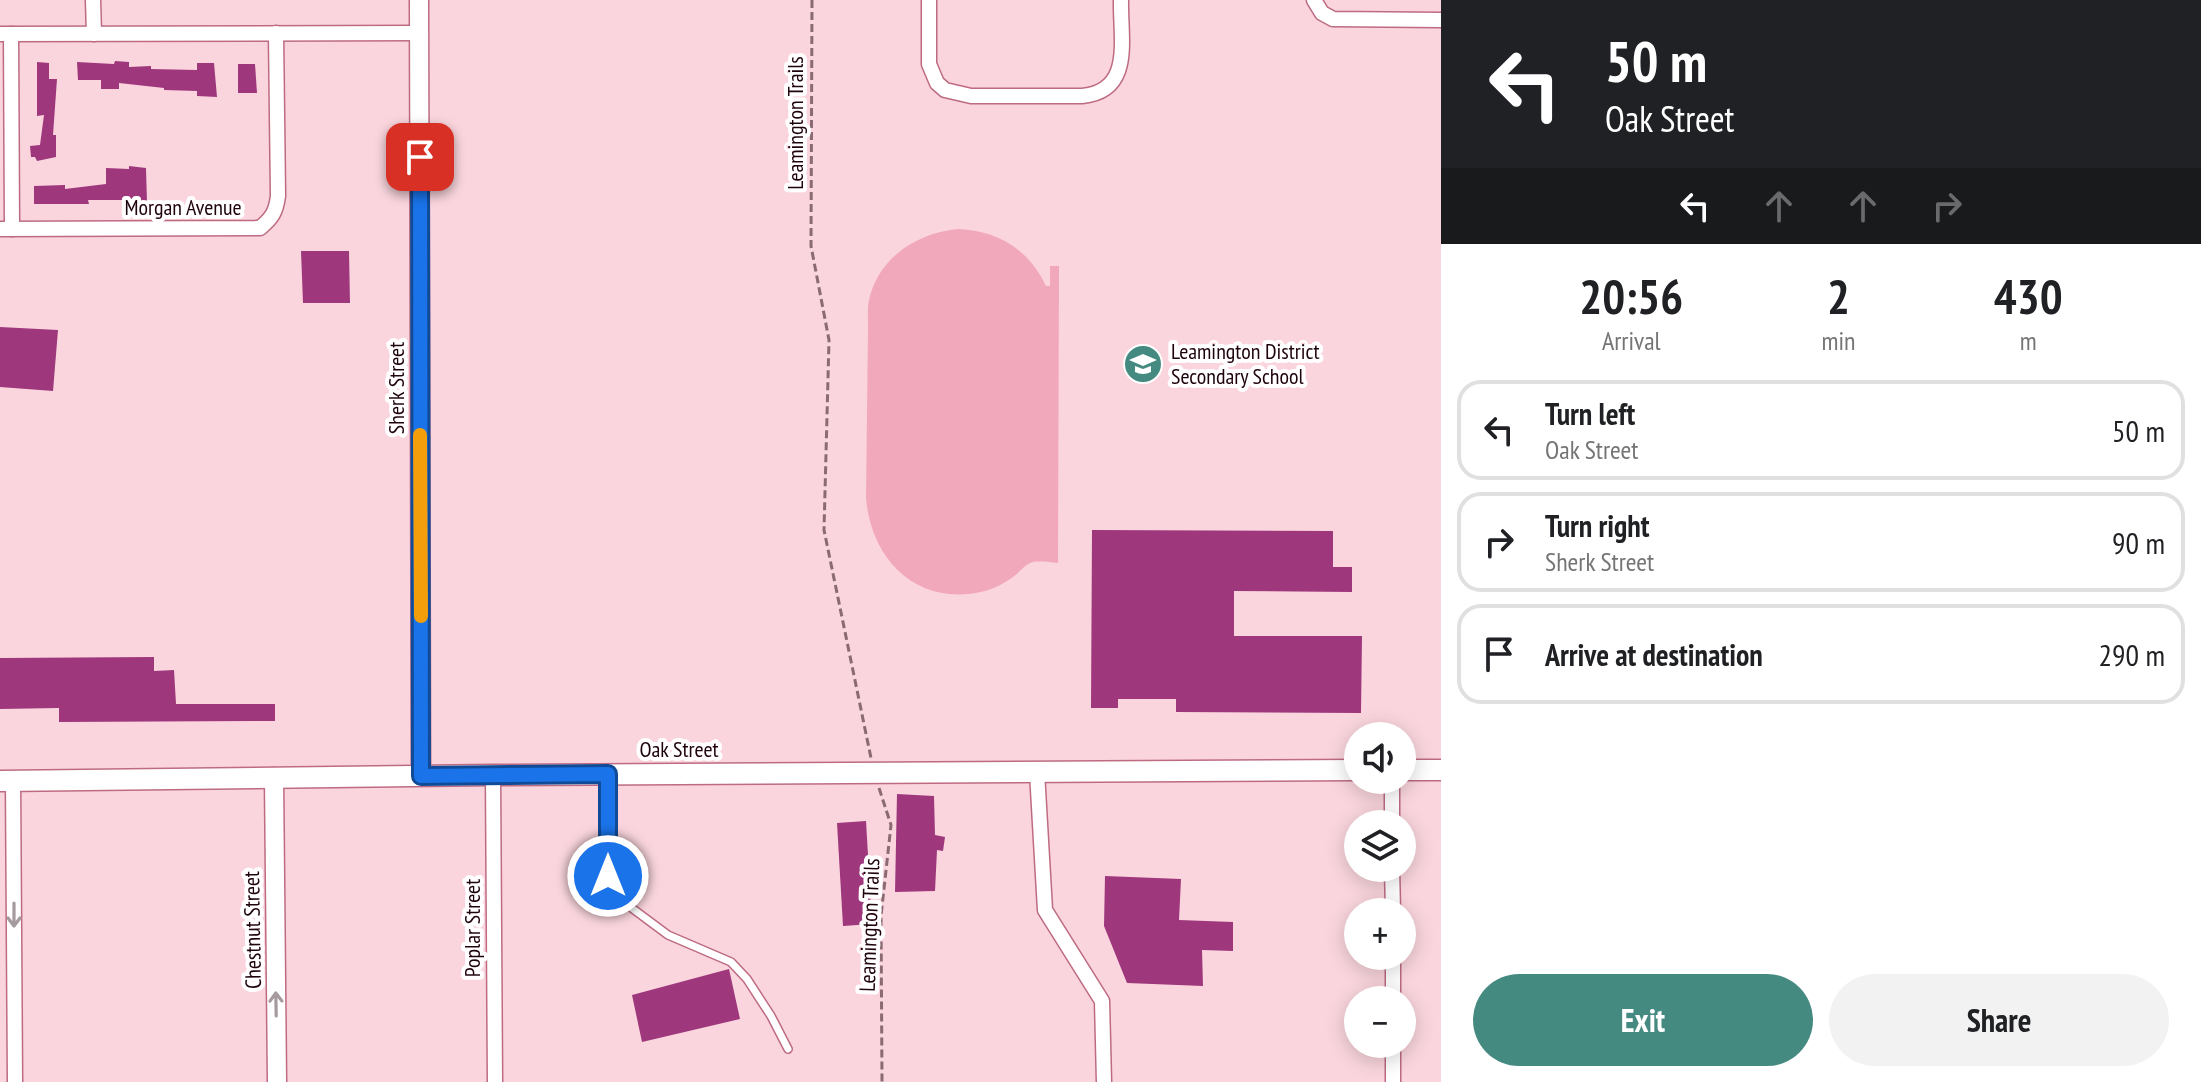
<!DOCTYPE html>
<meta charset="utf-8">
<style>
:root{--surface:#fff;--page:#f2f2f2;--text:#202124;--muted:#757577;--line:#e0e0e0;--accent:#458a80}
body{margin:0;font-family:"PT Sans Narrow",sans-serif;background:var(--page);color:var(--text);height:100vh;display:flex;flex-direction:column;font-size:30px;white-space:nowrap}
*{box-sizing:border-box;margin:0}
p{font-size:26px;color:var(--muted)}
.icon{flex:none;width:44px;height:44px;fill:none;stroke:currentColor;stroke-width:2;stroke-linecap:round;stroke-linejoin:round}
.map{position:relative;flex:1;overflow:hidden}
.side{display:flex;flex-direction:column;background:var(--surface);width:760px}
.side>*{flex:none}
.banner{background:#202124;color:#fff;overflow:hidden}
.buttons{position:absolute;left:1344px;top:722px;display:grid;gap:16px}
.buttons a{display:grid;place-items:center;width:72px;height:72px;border-radius:50%;background:var(--surface);box-shadow:0 4px 20px #0003;font-size:40px}
.pin{position:absolute;display:grid;place-items:center;width:68px;height:68px;color:#fff;margin:-34px;border-radius:16px;box-shadow:0 4px 12px #0006}
.me{position:absolute;width:88px;margin:-44px;rotate:0deg;stroke-linejoin:round;filter:drop-shadow(0 0 6px #0008)}
.turn{display:flex;align-items:center;gap:28px;height:168px;padding:0 32px;font-size:36px}
.turn .icon{width:104px;height:104px;stroke-width:2.5}
.turn b{display:block;font-size:56px;line-height:68px}
.lanes{display:flex;align-items:center;height:76px;padding:0 32px;background:#0003;justify-content:center;gap:40px;direction:ltr}
.lanes .off{opacity:.35}
.eta{display:flex;justify-content:space-evenly;align-items:center;height:136px;text-align:center}
.eta b{font-size:48px;font-weight:700;line-height:56px}
.primary-button{display:flex;gap:16px;margin-top:auto;padding:16px 32px}
.primary-button a{flex:1;height:92px;border-radius:48px;background:var(--accent);color:#fff;font-size:32px;font-weight:700;line-height:92px;text-align:center}
.primary-button a+a{background:var(--page);color:var(--text)}
ul{padding:0;list-style:none}
li{display:flex;align-items:center;gap:24px;height:100px;margin:0 16px 12px;padding:0 16px;border:4px solid var(--line);border-radius:24px}
li div{flex:1}
li b{display:block;font-size:30px}
li em{font-style:normal}
main{display:flex;flex:1;min-height:0}
.map>svg:first-child{display:block}
</style>
<main>
<div class="map">
<svg width="1441" height="1082" viewBox="0 0 1441 1082">
<rect width="100%" height="100%" fill="#fad5dd"/>
<path fill="#f2a8bb" d="M 959,229 C 999,231 1029,250 1046,286 L 1050,286 L 1050,266 L 1059,266 L 1058,563 C 1050,562 1040,561 1033,562 C 1025,564 1019,573 1013,577 C 1005,583 995,588 985,591 C 919,608 871,561 866,498 L 868,327 C 868,317 867,306 870,296 C 881,255 920,232 959,229 Z"/>
<g fill="#9f377d">
<polygon points="115,61 129,62 129,67 151,66 151,69 197,70 197,63 214,63 217,97 197,96 197,91 164,90 164,88 119,83 119,89 101,89 101,80 78,80 77,62 114,64"/>
<polygon points="37,62 49,63 49,79 57,79 53,135 56,135 56,157 37,161 35,157 31,157 30,146 40,145 44,115 37,116"/>
<polygon points="238,64 255,64 257,93 238,93"/>
<polygon points="129,166 146,168 147,203 131,203 130,200 88,200 89,204 34,204 34,186 65,185 65,189 106,184 106,168 129,169"/>
<polygon points="301,251 349,251 350,303 303,303"/>
<polygon points="0,327 58,330 53,391 0,387"/>
<polygon points="1092,530 1333,531 1333,567 1352,567 1352,592 1234,591 1234,636 1362,636 1361,713 1176,712 1176,699 1118,699 1118,708 1091,708"/>
<polygon points="154,657 154,671 174,670 176,704 275,704 275,721 59,722 59,708 0,709 0,658"/>
<polygon points="897,794 934,796 935,835 945,837 943,851 937,850 935,891 895,892"/>
<polygon points="866,821 872,924 843,926 837,823"/>
<polygon points="1105,876 1181,879 1179,920 1233,922 1233,951 1202,950 1203,986 1127,983 1104,926"/>
<polygon points="729,969 740,1019 642,1042 632,995"/>
</g>
<g fill="none" stroke-linecap="round" stroke-linejoin="round">
<defs>
<polyline id="service" points="608,776 606,854 608,876 625,903 668,935 731,962 747,979 771,1016 788,1049"/>
<g id="minor">
<polyline points="93,0 94,34"/>
<path d="M 929,0 L 929,64 L 937,83 L 945,90 L 971,96 L 1082,96 C 1134,91 1120,39 1121,0"/>
<polyline points="1314,0 1322,13 1333,19 1441,20"/>
<polyline points="0,34 419,33"/>
<polyline points="11,34 12,229"/>
<path d="M 0,229 L 260,228 C 272,218 276,212 278,196 L 276,33"/>
<polyline points="1037,772 1045,910 1102,1001 1104,1082"/>
<polyline points="493,775 495,1082"/>
<polyline points="1392,780 1392,824"/>
<polyline points="13,781 15,1082"/>
<polyline points="1392,868 1393,912"/>
<polyline points="1393,956 1393,1000"/>
<polyline points="1393,1044 1393,1082"/>
</g>
<g id="tertiary">
<polyline points="419,0 421,776"/>
<polyline points="274,777 277,1082"/>
</g>
<g id="secondary">
<polyline points="1402,770 1441,770"/>
<polyline points="0,781 493,775 1358,770"/>
</g>
</defs>
<use href="#service" stroke="#be6b82" stroke-width="10"/>
<use href="#minor" stroke="#be6b82" stroke-width="17"/>
<use href="#tertiary" stroke="#be6b82" stroke-width="21"/>
<use href="#secondary" stroke="#be6b82" stroke-width="23"/>
<g stroke="#8b6b73" stroke-width="3" stroke-dasharray="8 4" stroke-linecap="butt">
<polyline points="812,0 811,246 829,340 824,530 871,758"/>
<polyline points="879,788 891,825 881,916 882,1082"/>
</g>
<use href="#service" stroke="#fff" stroke-width="7"/>
<use href="#minor" stroke="#fff" stroke-width="14"/>
<use href="#tertiary" stroke="#fff" stroke-width="18"/>
<use href="#secondary" stroke="#fff" stroke-width="20"/>
</g>
<defs><path id="oneway-shaft" d="M-6 0H5M1.5-3L5.5 0L1.5 3" fill="none" stroke-width="1.6" stroke-linecap="round" stroke-linejoin="round" transform="scale(2)"/></defs>
<g stroke="#a59a9e">
<use href="#oneway-shaft" transform="translate(14 915) rotate(90)"/>
<use href="#oneway-shaft" transform="translate(276 1004) rotate(-91)"/>
</g>
<g fill="none" stroke-linecap="round" stroke-linejoin="round">
<defs>
<polyline id="route" points="420,157 421,776 608,774 608,876"/>
</defs>
<use href="#route" stroke="#114b97" stroke-width="20"/>
<use href="#route" stroke="#1a73e8" stroke-width="14"/>
<polyline stroke="#f59e0b" stroke-width="14" points="420,435 421,616"/>
</g>
<defs>
<symbol id="school-disc" viewBox="-11 -11 22 22"><circle r="9.5" fill="#458a80" stroke="#fff"/><path d="M0-5L7-2L0 1L-7-2ZM-4 1L0 2.5L4 1V4Q0 6-4 4Z" fill="#fff"/></symbol>
</defs>
<g fill-rule="evenodd">
<use href="#school-disc" x="1121" y="342" width="44" height="44"/>
</g>
<g text-anchor="middle" dominant-baseline="central" stroke-width="8" stroke-linejoin="round" paint-order="stroke">
<g font-size="22" fill="#1f030c" stroke="#fff">
<text transform="translate(795 123) rotate(-90)">Leamington Trails</text>
<text x="183" y="207">Morgan Avenue</text>
<text transform="translate(396 388) rotate(-90)">Sherk Street</text>
<text x="679" y="749">Oak Street</text>
<text transform="translate(869 925) rotate(-88)">Leamington Trails</text>
<text transform="translate(472 928) rotate(-90)">Poplar Street</text>
<text transform="translate(252 930) rotate(-91)">Chestnut Street</text>
</g>
<g font-size="22" fill="#1f030c" stroke="#fff" text-anchor="start">
<text x="1171" y="351">Leamington District<tspan x="1171" dy="25">Secondary School</tspan></text>
</g>
</g>
</svg>
<div class="buttons">
<a><svg class="icon" aria-label="sound" viewBox="0 0 24 24"><path d="M4 9h4l5-4v14l-5-4H4zM17 9q2 3 0 6"/></svg></a>
<a><svg class="icon" aria-label="layers" viewBox="0 0 24 24"><path d="M12 4l9 5-9 5-9-5zM3 14l9 5 9-5"/></svg></a>
<a>+</a>
<a>−</a>
</div>
<div class="pin" style="left:420px;top:157px;background:#d93025"><svg class="icon" aria-label="arrive" viewBox="0 0 24 24"><path d="M6 21V4h12l-3 4 3 4H6"/></svg></div>
<svg class="me" style="left:608px;top:876px" viewBox="-20 -20 40 40"><circle r="17" fill="#1a73e8" stroke="#fff" stroke-width="3"/><path d="M0-11L8 9 0 5-8 9z" fill="#fff"/></svg>
</div>
<section class="side">
<div class="banner">
<div class="turn"><svg class="icon" aria-label="left" viewBox="0 0 24 24"><path d="M17 20v-9H6M10 6l-5 5 5 5"/></svg><div><b>50 m</b>Oak Street</div></div>
<div class="lanes"><svg class="icon" aria-label="left" viewBox="0 0 24 24"><path d="M17 20v-9H6M10 6l-5 5 5 5"/></svg><svg class="icon off" aria-label="ahead" viewBox="0 0 24 24"><path d="M12 20V5M6 11l6-6 6 6"/></svg><svg class="icon off" aria-label="ahead" viewBox="0 0 24 24"><path d="M12 20V5M6 11l6-6 6 6"/></svg><svg class="icon off" aria-label="right" viewBox="0 0 24 24"><path d="M7 20v-9h11M14 6l5 5-5 5"/></svg></div>
</div>
<div class="eta">
<div><b>20:56</b><p>Arrival</p></div>
<div><b>2</b><p>min</p></div>
<div><b>430</b><p>m</p></div>
</div>
<ul>
<li><svg class="icon" aria-label="left" viewBox="0 0 24 24"><path d="M17 20v-9H6M10 6l-5 5 5 5"/></svg><div><b>Turn left</b><p>Oak Street</p></div><em>50 m</em></li>
<li><svg class="icon" aria-label="right" viewBox="0 0 24 24"><path d="M7 20v-9h11M14 6l5 5-5 5"/></svg><div><b>Turn right</b><p>Sherk Street</p></div><em>90 m</em></li>
<li><svg class="icon" aria-label="arrive" viewBox="0 0 24 24"><path d="M6 21V4h12l-3 4 3 4H6"/></svg><div><b>Arrive at destination</b></div><em>290 m</em></li>
</ul>
<div class="primary-button"><a>Exit</a><a>Share</a></div>
</section>
</main>
